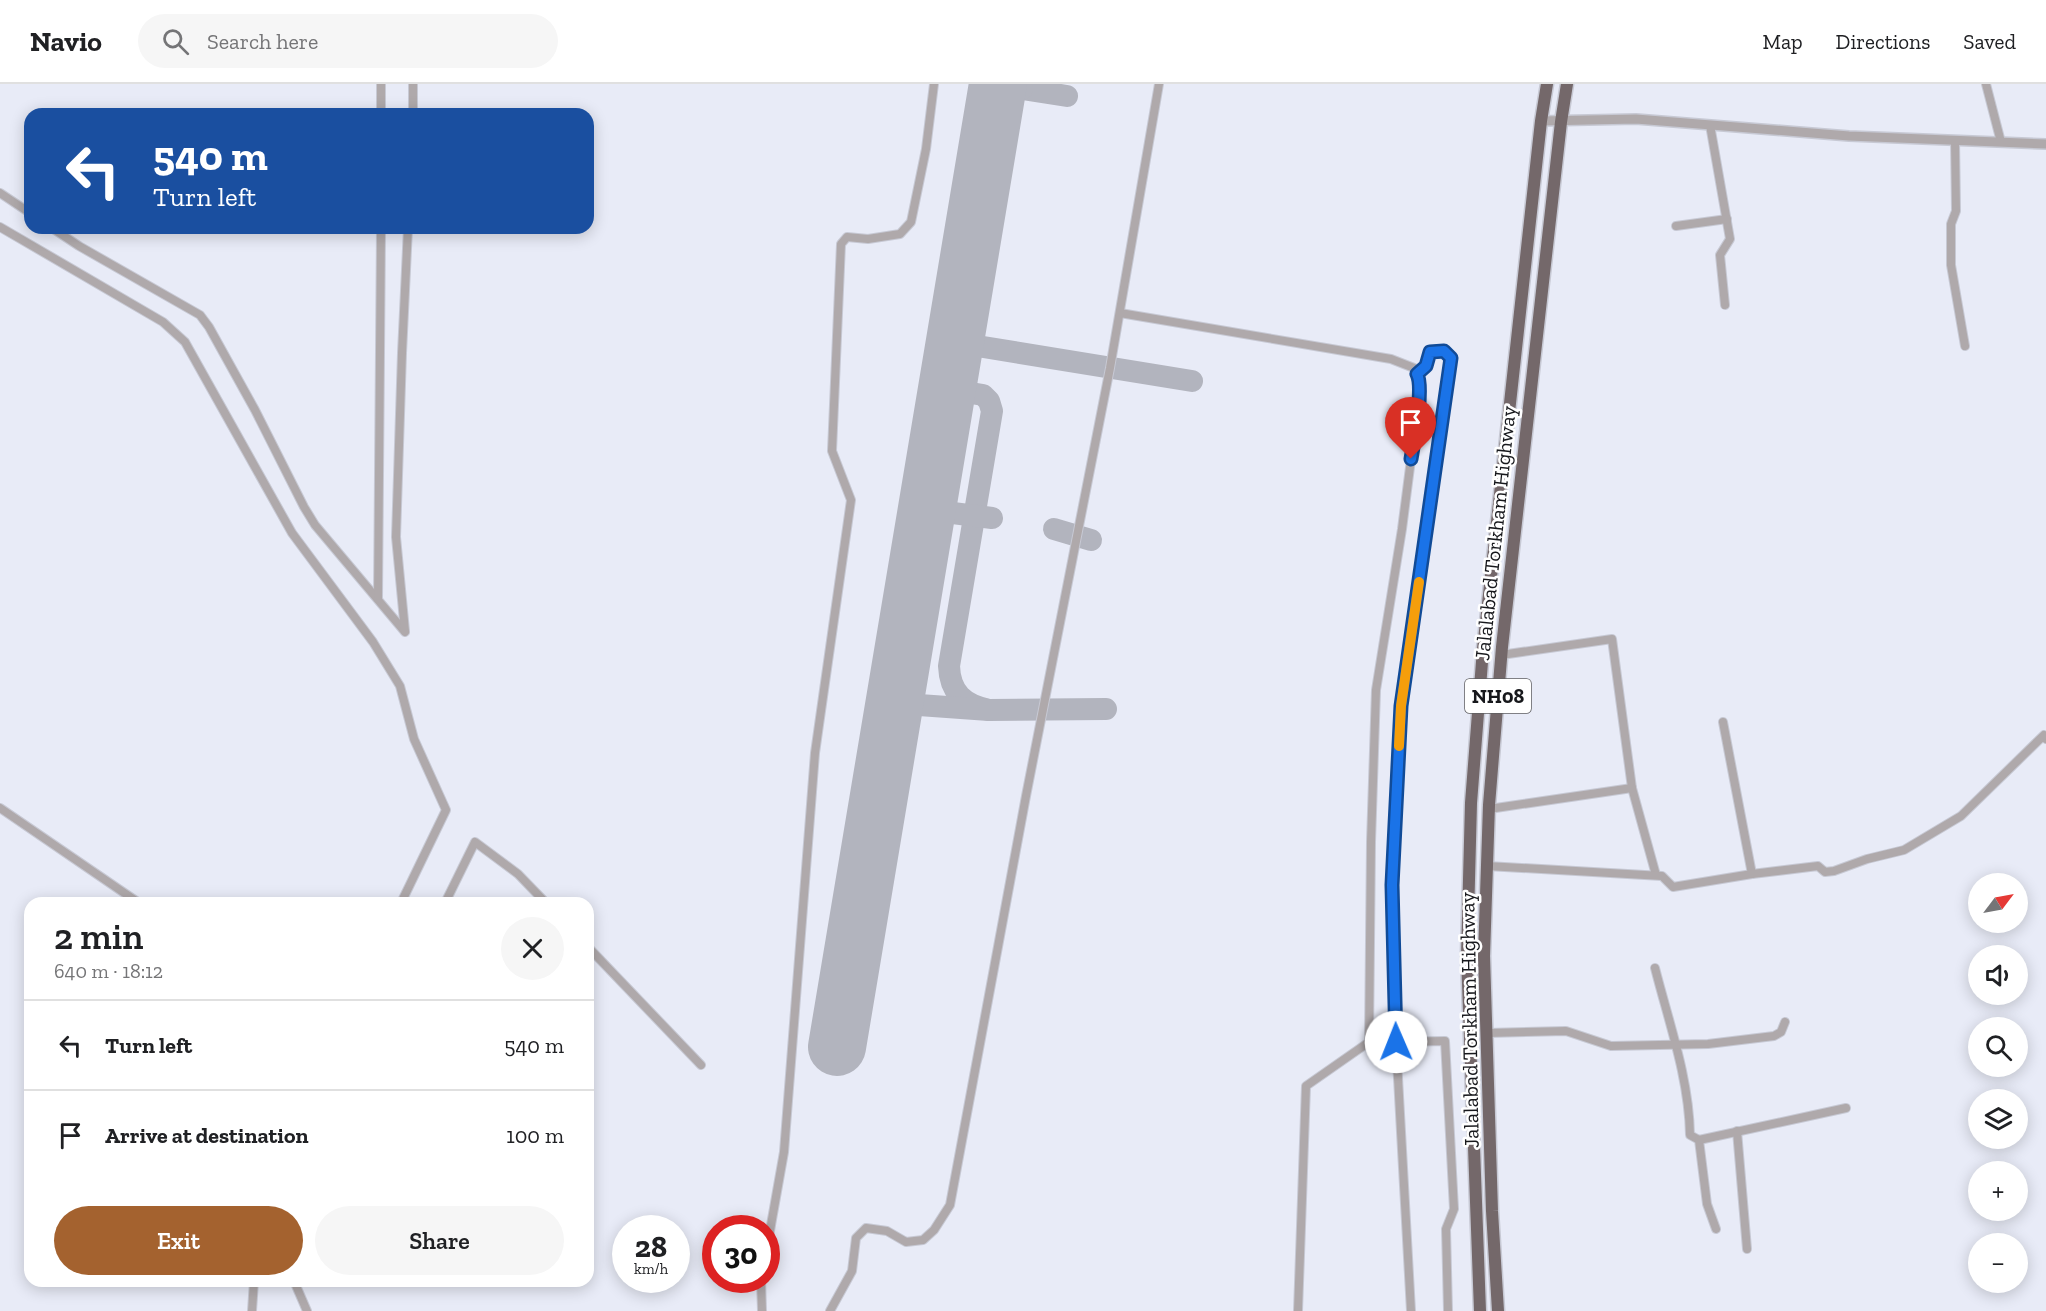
<!DOCTYPE html>
<meta charset="utf-8">
<style>
:root{--surface:#fff;--page:#f6f6f6;--text:#202124;--muted:#757577;--line:#e0e0e0;--accent:#a4622f}
body{margin:0;font-family:"Zilla Slab",serif;background:var(--page);color:var(--text);height:100vh;display:flex;flex-direction:column;font-size:22px;white-space:nowrap}
*{box-sizing:border-box;margin:0}
p{font-size:20px;color:var(--muted)}
.icon{flex:none;width:33px;height:33px;fill:none;stroke:currentColor;stroke-width:2;stroke-linecap:round;stroke-linejoin:round}
.map{position:relative;flex:1;overflow:hidden}
.sheet{position:absolute;left:24px;top:813px;width:570px;height:390px;display:flex;flex-direction:column;background:var(--surface);border-radius:18px;box-shadow:0 3px 15px #0003}
.sheet>*{flex:none}
.banner{position:absolute;left:24px;top:24px;width:570px;height:126px;border-radius:18px;box-shadow:0 3px 15px #0003;background:#1a4fa0;color:#fff;overflow:hidden}
.needle{width:39px;rotate:58deg}
.controls{position:absolute;left:1968px;top:789px;display:grid;gap:12px}
.controls a{display:grid;place-items:center;width:60px;height:60px;border-radius:50%;background:var(--surface);box-shadow:0 3px 15px #0003;font-size:30px}
.speed{position:absolute;left:612px;top:1131px;display:flex;gap:12px;font-size:30px;font-weight:700;text-align:center}
.speed>*{display:grid;place-content:center;width:78px;height:78px;border-radius:50%;background:var(--surface);box-shadow:0 3px 15px #0003;line-height:1}
.speed small{font-size:15px;font-weight:400}
.speed .limit{border:9px solid #d22;background:#fff;color:#111}
.pin{position:absolute;display:grid;place-items:center;width:51px;height:51px;color:#fff;margin:-62px -26px;border-radius:50% 50% 50% 0;rotate:-45deg;box-shadow:0 0 6px #0007}
.pin .icon{rotate:45deg}
.me{position:absolute;width:66px;margin:-33px;rotate:359deg;stroke-linejoin:round;filter:drop-shadow(0 0 4px #0008)}
.turn{display:flex;align-items:center;gap:21px;height:126px;padding:0 30px;font-size:27px}
.turn .icon{width:78px;height:78px;stroke-width:2.5}
.turn b{display:block;font-size:42px;line-height:51px}
.round{display:grid;place-items:center;flex:none;width:63px;height:63px;border-radius:32px;background:var(--page)}
.head{display:flex;align-items:center;justify-content:space-between;height:102px;padding:0 30px}
h1{font-size:36px;font-weight:600;line-height:45px}
.cta{display:flex;gap:12px;margin-top:auto;padding:12px 30px}
.cta a{flex:1;height:69px;border-radius:36px;background:var(--accent);color:#fff;font-size:24px;font-weight:600;line-height:69px;text-align:center}
.cta a+a{background:var(--page);color:var(--text)}
ul{padding:0;list-style:none}
li{display:flex;align-items:center;gap:18px;height:90px;padding:0 30px;border-top:2px solid var(--line)}
li div{flex:1}
li b{display:block;font-size:22px}
li em{font-style:normal}
header{display:flex;align-items:center;gap:36px;box-sizing:border-box;height:84px;padding:0 30px;background:var(--surface);border-bottom:2px solid var(--line)}
header strong{font-size:28px}
nav{display:flex;gap:33px;margin-inline-start:auto;font-size:21px}
.search{width:420px;height:54px;background:var(--page);display:flex;align-items:center;gap:15px;box-sizing:border-box;padding:0 21px;border-radius:33px;color:var(--muted);font-size:22px}
.map>svg:first-child{display:block}
</style>
<header>
<strong>Navio</strong>
<div class="search"><svg class="icon" aria-label="search" viewBox="0 0 24 24"><circle cx="10" cy="10" r="6"/><path d="M15 15l6 6"/></svg>Search here</div>
<nav><a>Map</a><a>Directions</a><a>Saved</a></nav>
</header>
<div class="map">
<svg width="2046" height="1227" viewBox="0 0 2046 1227">
<rect width="100%" height="100%" fill="#e8ebf7"/>
<g fill="none" stroke-linecap="round" stroke-linejoin="round">
<g stroke="#b2b4be" stroke-width="22">
<polyline points="1014,0 1022,5 1067,12"/>
<path d="M 990,49 C 996,25 995,11 1022,5"/>
<path d="M 958,236 C 958,249 959,256 971,261 L 1192,297"/>
<path d="M 950,279 C 954,267 957,261 971,261"/>
<path d="M 947,305 L 983,311 L 989,317 L 992,327 L 949,582 C 950,609 964,621 989,626"/>
<polyline points="928,413 937,427 992,434"/>
<polyline points="1054,445 1091,456"/>
<polyline points="923,448 927,434 937,427"/>
<polyline points="895,609 900,617 905,620 989,626 1106,625"/>
<polyline points="890,638 899,625 909,621"/>
</g>
<polyline stroke="#b2b4be" stroke-width="58" points="837,963 998,0"/>
<defs>
<g id="minor">
<polyline points="1986,0 2001,58"/>
<polyline points="381,30 381,0"/>
<polyline points="413,30 413,0"/>
<polyline points="1710,41 1730,155 1720,171 1725,221"/>
<polyline points="1955,56 1956,127 1951,140 1951,181 1965,262"/>
<polyline points="0,109 30,129"/>
<polyline points="1676,142 1727,135"/>
<polyline points="0,143 163,238 185,258 292,449 373,558 400,602 414,655 446,726 401,819"/>
<polyline points="52,144 79,162 200,231 209,243 255,326 304,423 315,441 405,548"/>
<polyline points="1120,229 1391,275 1414,284 1420,295 1417,329 1402,445 1376,606 1371,758 1369,958 1306,1002 1298,1227"/>
<polyline points="1417,290 1426,282 1430,268 1444,267 1451,274 1401,622 1392,801 1396,958 1445,957 1454,1125 1446,1145 1448,1227"/>
<polyline points="378,515 381,144"/>
<polyline points="405,547 396,453 402,269 408,144"/>
<polyline points="1501,571 1612,555 1632,704 1656,791"/>
<polyline points="1723,638 1752,790"/>
<polyline points="0,724 139,819"/>
<polyline points="1489,725 1632,704"/>
<polyline points="1487,782 1662,792 1673,803 1752,790 1818,782 1825,788 1834,787 1867,775 1904,766 1961,732 2044,651 2046,655"/>
<polyline points="445,819 475,758 518,790 546,819"/>
<polyline points="588,863 701,981"/>
<path d="M 1655,884 C 1669,939 1689,994 1690,1051 L 1699,1056 L 1707,1120 L 1716,1145"/>
<polyline points="1487,949 1566,947 1611,962 1708,960 1774,952 1781,948 1785,938"/>
<polyline points="1396,958 1411,1227"/>
<polyline points="1737,1047 1747,1165"/>
<polyline points="1699,1056 1846,1024"/>
<polyline points="766,1169 784,1068 815,669 851,416 832,367 841,160 847,153 868,155 900,150 911,138 926,65 934,0"/>
<polyline points="761,1196 762,1227"/>
<polyline points="294,1197 307,1227"/>
<polyline points="252,1227 254,1197"/>
<polyline points="830,1227 852,1187 856,1154 866,1144 887,1147 906,1158 923,1156 934,1146 950,1121 1026,712 1110,284 1159,0"/>
</g>
<polyline id="tertiary" points="1541,37 1636,35 1849,52 2046,60"/>
<g id="trunk">
<polyline points="1480,1227 1467,872 1471,719 1483,565 1541,37 1547,0"/>
<polyline points="1498,1227 1492,1127 1484,872 1489,721 1502,563 1561,38 1567,0"/>
</g>
</defs>
<use href="#minor" stroke="#c7c9d4" stroke-width="10"/>
<use href="#tertiary" stroke="#c7c9d4" stroke-width="12"/>
<use href="#trunk" stroke="#c7c9d4" stroke-width="15"/>
<use href="#minor" stroke="#afa9ab" stroke-width="8"/>
<use href="#tertiary" stroke="#afa9ab" stroke-width="9"/>
<use href="#trunk" stroke="#74686a" stroke-width="12"/>
</g>
<g fill="none" stroke-linecap="round" stroke-linejoin="round">
<defs>
<path id="route" d="M 1396,958 L 1392,801 L 1401,622 L 1451,274 L 1444,267 L 1430,268 L 1426,282 L 1417,290 C 1424,304 1414,357 1411,375"/>
</defs>
<use href="#route" stroke="#114b97" stroke-width="15"/>
<use href="#route" stroke="#1a73e8" stroke-width="10"/>
<polyline stroke="#f59e0b" stroke-width="10" points="1399,662 1401,622 1419,498"/>
</g>
<g text-anchor="middle" dominant-baseline="central" stroke-width="5" stroke-linejoin="round" paint-order="stroke">
<rect fill="#fff" stroke="#5d5d60" stroke-width="1.5" x="1465" y="595" width="66" height="34" rx="4.5"/>
<g font-size="20" font-weight="bold" fill="#17181c">
<text x="1498" y="612">NH08</text>
</g>
<g font-size="21" fill="#17181c" stroke="#fff">
<text transform="translate(1495 449) rotate(-84)">Jalalabad Torkham Highway</text>
<text transform="translate(1469 936) rotate(-91)">Jalalabad Torkham Highway</text>
</g>
</g>
</svg>
<div class="controls">
<a><svg class="needle" viewBox="-14 -14 28 28"><path d="M0-13l5 13h-10z" fill="#e53935"/><path d="M0 13l5-13h-10z" fill="#757577"/></svg></a>
<a><svg class="icon" aria-label="sound" viewBox="0 0 24 24"><path d="M4 9h4l5-4v14l-5-4H4zM17 9q2 3 0 6"/></svg></a>
<a><svg class="icon" aria-label="search" viewBox="0 0 24 24"><circle cx="10" cy="10" r="6"/><path d="M15 15l6 6"/></svg></a>
<a><svg class="icon" aria-label="layers" viewBox="0 0 24 24"><path d="M12 4l9 5-9 5-9-5zM3 14l9 5 9-5"/></svg></a>
<a>+</a>
<a>−</a>
</div>
<div class="speed"><div>28<small>km/h</small></div><div class="limit">30</div></div>
<div class="pin" style="left:1411px;top:375px;background:#d93025"><svg class="icon" aria-label="arrive" viewBox="0 0 24 24"><path d="M6 21V4h12l-3 4 3 4H6"/></svg></div>
<svg class="me" style="left:1396px;top:958px" viewBox="-20 -20 40 40"><circle r="19" fill="#fff"/><path d="M0-13L10 11 0 6-10 11z" fill="#1a73e8"/></svg>
<div class="banner">
<div class="turn"><svg class="icon" aria-label="left" viewBox="0 0 24 24"><path d="M17 20v-9H6M10 6l-5 5 5 5"/></svg><div><b>540 m</b>Turn left</div></div>
</div>
<section class="sheet">
<div class="head"><div><h1>2 min</h1><p>640 m · 18:12</p></div><a class="round"><svg class="icon" aria-label="close" viewBox="0 0 24 24"><path d="M6 6l12 12M18 6L6 18"/></svg></a></div>
<ul>
<li><svg class="icon" aria-label="left" viewBox="0 0 24 24"><path d="M17 20v-9H6M10 6l-5 5 5 5"/></svg><div><b>Turn left</b></div><em>540 m</em></li>
<li><svg class="icon" aria-label="arrive" viewBox="0 0 24 24"><path d="M6 21V4h12l-3 4 3 4H6"/></svg><div><b>Arrive at destination</b></div><em>100 m</em></li>
</ul>
<div class="cta"><a>Exit</a><a>Share</a></div>
</section>
</div>
